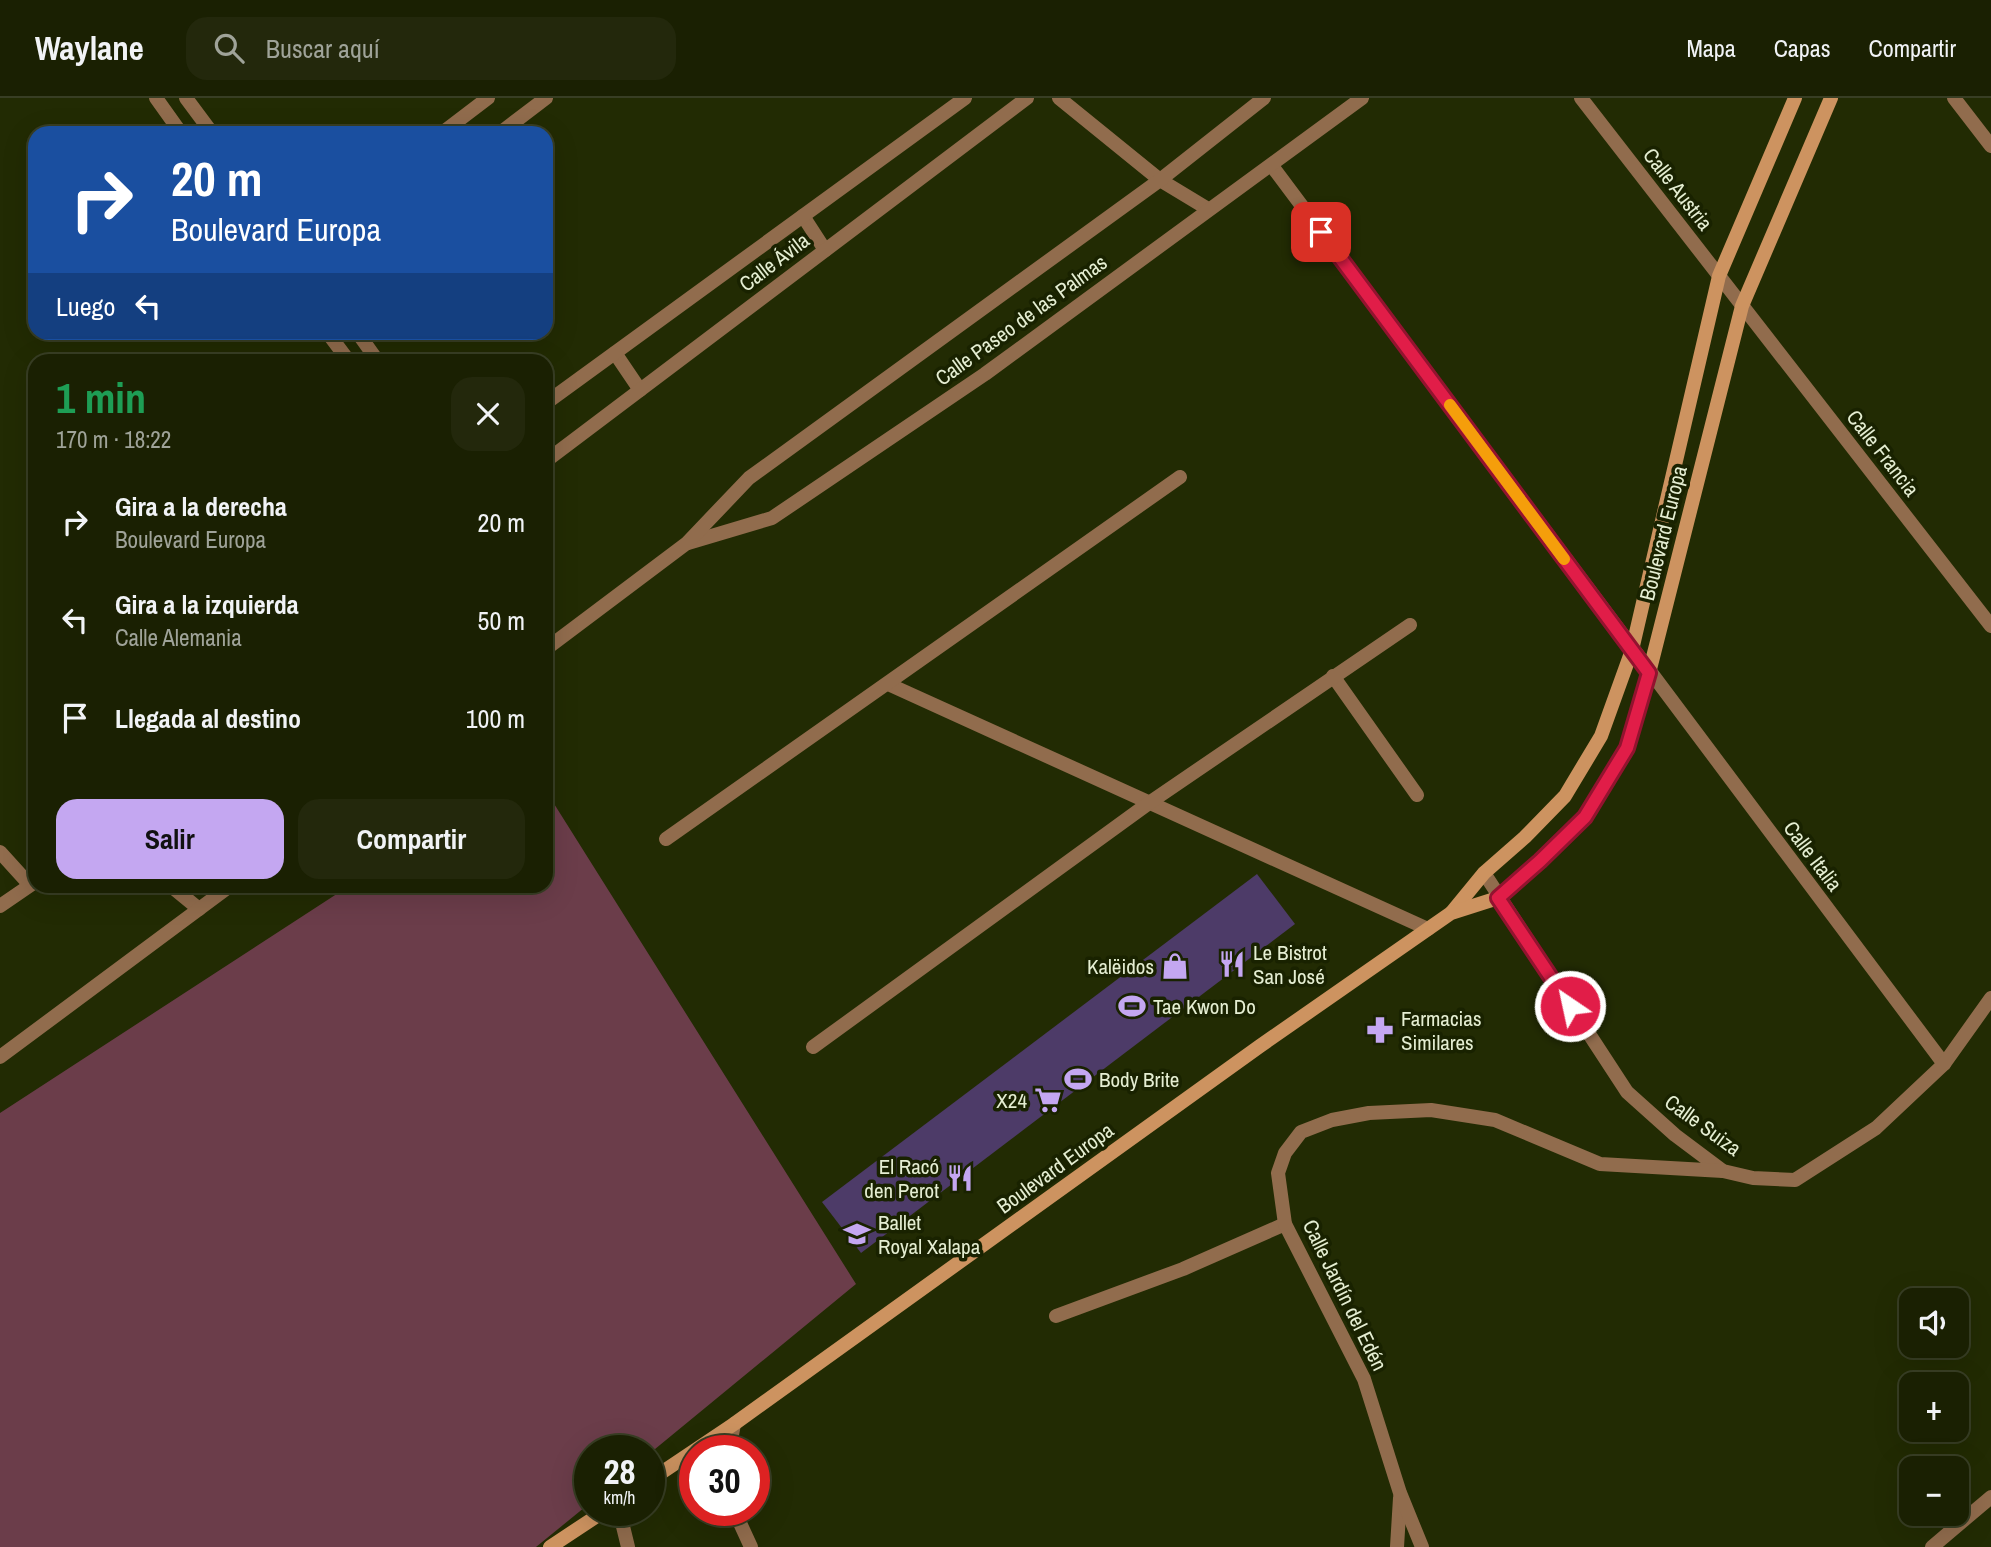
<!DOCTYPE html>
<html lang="es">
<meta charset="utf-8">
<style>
:root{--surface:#1a2002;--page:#23280c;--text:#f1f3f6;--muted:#9fa399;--line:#383e24;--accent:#c4a7f1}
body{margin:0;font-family:"Archivo Narrow",sans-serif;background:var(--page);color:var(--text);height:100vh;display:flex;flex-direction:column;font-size:26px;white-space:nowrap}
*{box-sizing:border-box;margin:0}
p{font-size:23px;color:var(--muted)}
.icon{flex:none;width:38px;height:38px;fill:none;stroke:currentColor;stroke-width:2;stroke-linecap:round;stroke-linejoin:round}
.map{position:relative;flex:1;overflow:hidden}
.drawer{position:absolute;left:28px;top:256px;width:525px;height:539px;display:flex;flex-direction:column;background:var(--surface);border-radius:21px;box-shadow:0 7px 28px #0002,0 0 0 2px var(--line)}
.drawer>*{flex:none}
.hud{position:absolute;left:28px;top:28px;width:525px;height:214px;border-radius:21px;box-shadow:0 7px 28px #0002,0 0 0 2px var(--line);background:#1a4fa0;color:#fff;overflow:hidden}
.fabs{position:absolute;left:1899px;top:1190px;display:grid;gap:14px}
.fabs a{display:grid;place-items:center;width:70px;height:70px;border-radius:14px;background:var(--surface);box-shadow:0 7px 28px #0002,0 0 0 2px var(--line);font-size:35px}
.speed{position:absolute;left:574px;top:1337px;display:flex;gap:14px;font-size:35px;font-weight:700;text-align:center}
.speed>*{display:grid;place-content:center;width:91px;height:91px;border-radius:50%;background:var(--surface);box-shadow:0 7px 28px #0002,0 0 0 2px var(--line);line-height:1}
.speed small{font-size:18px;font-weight:400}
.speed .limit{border:10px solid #d22;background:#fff;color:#111}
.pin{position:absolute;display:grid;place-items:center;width:60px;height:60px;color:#fff;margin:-30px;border-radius:14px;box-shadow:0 4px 10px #0006}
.me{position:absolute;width:77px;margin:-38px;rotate:326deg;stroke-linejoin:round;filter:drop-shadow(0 0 5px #0008)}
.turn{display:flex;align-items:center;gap:24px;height:147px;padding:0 28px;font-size:32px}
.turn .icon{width:91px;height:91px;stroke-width:2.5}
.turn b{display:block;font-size:49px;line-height:60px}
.then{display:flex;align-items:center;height:66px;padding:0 28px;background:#0003;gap:14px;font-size:26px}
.round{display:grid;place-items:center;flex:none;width:74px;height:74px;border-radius:21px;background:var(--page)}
.overview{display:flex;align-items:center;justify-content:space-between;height:119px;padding:0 28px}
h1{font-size:42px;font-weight:700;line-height:52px;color:#1e9e55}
.cta{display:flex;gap:14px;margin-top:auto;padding:14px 28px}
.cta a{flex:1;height:80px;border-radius:21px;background:var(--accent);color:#111;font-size:28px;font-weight:700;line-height:80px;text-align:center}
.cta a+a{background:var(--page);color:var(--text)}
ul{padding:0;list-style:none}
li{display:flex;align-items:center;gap:21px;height:98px;padding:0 28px}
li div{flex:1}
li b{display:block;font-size:26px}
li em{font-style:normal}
header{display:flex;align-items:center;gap:42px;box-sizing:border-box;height:98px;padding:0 35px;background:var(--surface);border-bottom:2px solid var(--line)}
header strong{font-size:33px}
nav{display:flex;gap:38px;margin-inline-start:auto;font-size:24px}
.search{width:490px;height:63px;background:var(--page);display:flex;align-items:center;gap:18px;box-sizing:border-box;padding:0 24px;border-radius:21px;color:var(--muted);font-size:26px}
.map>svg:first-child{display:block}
</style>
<header>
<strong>Waylane</strong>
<div class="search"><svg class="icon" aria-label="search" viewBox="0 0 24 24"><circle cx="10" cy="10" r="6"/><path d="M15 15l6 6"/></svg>Buscar aquí</div>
<nav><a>Mapa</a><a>Capas</a><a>Compartir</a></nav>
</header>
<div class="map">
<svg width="1991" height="1449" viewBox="0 0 1991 1449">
<rect width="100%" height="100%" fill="#222b03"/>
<polygon fill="#6b3d4a" points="546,693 856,1186 649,1356 649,1353 590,1353 590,1405 536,1449 0,1449 0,1015 349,788 546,788"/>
<polygon fill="#4d3b68" points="1257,776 1295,826 861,1155 822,1104"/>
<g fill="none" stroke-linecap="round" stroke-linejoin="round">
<g stroke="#916c4d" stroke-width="14">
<polyline points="729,1353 734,1326"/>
<polyline points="619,1412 628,1449"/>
<polyline points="734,1412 751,1449"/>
</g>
<g stroke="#916c4d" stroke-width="14">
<polyline points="156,0 181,35"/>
<polyline points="186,0 212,35"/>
<polyline points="1059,0 1160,82 1208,111"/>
<polyline points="1581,0 1991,528"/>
<polyline points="1954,0 1991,48"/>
<polyline points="442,35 488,0"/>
<polyline points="500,35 546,0"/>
<polyline points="1272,68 1944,966"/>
<polyline points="803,118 825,152"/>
<polyline points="327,234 348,262"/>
<polyline points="357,234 377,262"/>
<polyline points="615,255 640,292"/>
<polyline points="546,305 965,0"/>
<polyline points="546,363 1027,0"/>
<polyline points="1333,578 1417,697"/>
<polyline points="888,586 1428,831"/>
<polyline points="666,741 1180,379"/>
<polyline points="0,754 29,786"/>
<polyline points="1484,775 1627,994 1675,1037 1723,1073 1753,1080 1795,1082 1876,1030 1944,966 1991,900"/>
<polyline points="171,788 199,811"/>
<polyline points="0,808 35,784"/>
<polyline points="813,949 1149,705 1410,527"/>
<polyline points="1056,1218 1183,1171 1285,1126"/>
<polyline points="1397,1449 1400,1400"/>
<polyline points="1422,1449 1400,1395 1364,1281 1285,1126 1278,1075 1285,1055 1301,1034 1332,1022 1369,1015 1431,1012 1495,1022 1600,1066 1723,1073"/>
<polyline points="1932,1449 1991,1399"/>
</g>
<g stroke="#916c4d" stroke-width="14">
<polyline points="688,445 772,420 985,276 1362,0"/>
<polyline points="546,551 687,445 749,380 1160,82 1264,0"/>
<polyline points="0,959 230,788"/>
</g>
<g stroke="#cd9360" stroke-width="14">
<polyline points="1452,814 1484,775 1525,739 1565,698 1601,638 1632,552 1719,178 1795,0"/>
<polyline points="649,1383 734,1326 1260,948 1428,831 1451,815 1498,800 1540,763 1585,719 1627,650 1649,575 1742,208 1831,0"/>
<polyline points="550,1449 606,1412"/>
</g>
</g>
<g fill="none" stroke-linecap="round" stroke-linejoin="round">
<defs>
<polyline id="route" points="1321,134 1649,575 1627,650 1585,719 1540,763 1498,800 1570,908"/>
</defs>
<use href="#route" stroke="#92132f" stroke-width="18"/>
<use href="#route" stroke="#e11d48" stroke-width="12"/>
<polyline stroke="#f59e0b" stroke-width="12" points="1450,307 1564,461"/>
</g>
<defs>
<symbol id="restaurant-bare" viewBox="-9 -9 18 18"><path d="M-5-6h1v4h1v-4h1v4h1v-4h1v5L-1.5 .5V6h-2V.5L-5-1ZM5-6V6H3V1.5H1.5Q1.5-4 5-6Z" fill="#c4a7f1" stroke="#192200" stroke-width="2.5" paint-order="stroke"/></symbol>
<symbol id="shop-bare" viewBox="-9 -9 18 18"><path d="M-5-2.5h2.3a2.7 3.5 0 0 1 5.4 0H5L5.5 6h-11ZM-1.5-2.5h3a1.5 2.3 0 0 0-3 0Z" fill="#c4a7f1" stroke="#192200" stroke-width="2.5" paint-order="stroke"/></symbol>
<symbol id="stadium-bare" viewBox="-9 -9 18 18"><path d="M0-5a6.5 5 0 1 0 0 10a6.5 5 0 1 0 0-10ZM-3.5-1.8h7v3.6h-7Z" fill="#c4a7f1" stroke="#192200" stroke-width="2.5" paint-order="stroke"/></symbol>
<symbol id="pharmacy-bare" viewBox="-9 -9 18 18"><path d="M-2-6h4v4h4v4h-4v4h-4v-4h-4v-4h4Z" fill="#c4a7f1" stroke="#192200" stroke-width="2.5" paint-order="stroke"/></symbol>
<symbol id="supermarket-bare" viewBox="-9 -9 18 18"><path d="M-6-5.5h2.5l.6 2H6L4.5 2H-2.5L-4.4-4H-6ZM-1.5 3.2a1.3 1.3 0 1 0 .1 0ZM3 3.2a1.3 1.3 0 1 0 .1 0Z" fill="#c4a7f1" stroke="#192200" stroke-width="2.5" paint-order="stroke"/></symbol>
<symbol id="school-bare" viewBox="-9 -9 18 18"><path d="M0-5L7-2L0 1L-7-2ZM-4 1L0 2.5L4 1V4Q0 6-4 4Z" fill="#c4a7f1" stroke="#192200" stroke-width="2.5" paint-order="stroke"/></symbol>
</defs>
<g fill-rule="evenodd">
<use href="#restaurant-bare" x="1213" y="847" width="38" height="38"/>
<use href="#shop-bare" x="1156" y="849" width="38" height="38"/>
<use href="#stadium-bare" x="1113" y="889" width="38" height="38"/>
<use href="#pharmacy-bare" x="1361" y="913" width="38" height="38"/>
<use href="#stadium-bare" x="1059" y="962" width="38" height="38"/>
<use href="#supermarket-bare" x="1029" y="983" width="38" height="38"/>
<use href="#restaurant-bare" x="941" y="1061" width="38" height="38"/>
<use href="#school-bare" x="838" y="1117" width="38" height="38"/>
</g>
<g text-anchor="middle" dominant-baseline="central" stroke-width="7" stroke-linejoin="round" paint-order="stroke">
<g font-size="21" fill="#e5eed2" stroke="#192200">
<text transform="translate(1678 91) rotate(52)">Calle Austria</text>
<text transform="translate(774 164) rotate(-37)">Calle Ávila</text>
<text transform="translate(1021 222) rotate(-36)">Calle Paseo de las Palmas</text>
<text transform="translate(1883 355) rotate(52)">Calle Francia</text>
<text transform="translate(1663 435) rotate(-76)">Boulevard Europa</text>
<text transform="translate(1813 758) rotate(53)">Calle Italia</text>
<text transform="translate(1703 1027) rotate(36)">Calle Suiza</text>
<text transform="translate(1055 1070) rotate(-36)">Boulevard Europa</text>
<text transform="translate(1345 1197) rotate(64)">Calle Jardín del Edén</text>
</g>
<g font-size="21" fill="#e5eed2" stroke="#192200" text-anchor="start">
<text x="1253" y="854">Le Bistrot<tspan x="1253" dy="24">San José</tspan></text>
<text x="1154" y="868" text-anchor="end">Kalëidos</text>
<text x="1153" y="908">Tae Kwon Do</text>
<text x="1401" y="920">Farmacias<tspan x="1401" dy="24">Similares</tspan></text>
<text x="1099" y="981">Body Brite</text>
<text x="1027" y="1002" text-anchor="end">X24</text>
<text x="939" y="1068" text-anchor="end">El Racó<tspan x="939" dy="24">den Perot</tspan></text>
<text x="878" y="1124">Ballet<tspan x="878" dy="24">Royal Xalapa</tspan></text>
</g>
</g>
</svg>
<div class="fabs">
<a><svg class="icon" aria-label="sound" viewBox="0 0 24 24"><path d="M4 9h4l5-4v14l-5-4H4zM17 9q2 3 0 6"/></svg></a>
<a>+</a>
<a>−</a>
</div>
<div class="speed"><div>28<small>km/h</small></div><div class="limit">30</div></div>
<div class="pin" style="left:1321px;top:134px;background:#d93025"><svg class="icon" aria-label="arrive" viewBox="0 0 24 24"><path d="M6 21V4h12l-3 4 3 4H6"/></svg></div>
<svg class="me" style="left:1570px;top:908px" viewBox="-20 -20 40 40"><circle r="17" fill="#e11d48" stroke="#fff" stroke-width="3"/><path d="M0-11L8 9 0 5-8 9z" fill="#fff"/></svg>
<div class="hud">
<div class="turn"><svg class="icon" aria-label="right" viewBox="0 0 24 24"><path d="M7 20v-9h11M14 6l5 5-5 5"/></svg><div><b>20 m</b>Boulevard Europa</div></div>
<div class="then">Luego<svg class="icon" aria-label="left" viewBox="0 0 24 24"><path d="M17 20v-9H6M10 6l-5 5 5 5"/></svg></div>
</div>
<section class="drawer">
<div class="overview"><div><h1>1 min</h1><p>170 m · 18:22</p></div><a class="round"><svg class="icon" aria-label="close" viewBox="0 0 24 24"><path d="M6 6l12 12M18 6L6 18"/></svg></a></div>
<ul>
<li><svg class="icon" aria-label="right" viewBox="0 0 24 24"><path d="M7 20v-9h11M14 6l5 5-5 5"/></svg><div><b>Gira a la derecha</b><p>Boulevard Europa</p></div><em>20 m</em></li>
<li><svg class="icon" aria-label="left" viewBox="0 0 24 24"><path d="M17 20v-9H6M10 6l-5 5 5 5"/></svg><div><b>Gira a la izquierda</b><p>Calle Alemania</p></div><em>50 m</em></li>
<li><svg class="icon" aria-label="arrive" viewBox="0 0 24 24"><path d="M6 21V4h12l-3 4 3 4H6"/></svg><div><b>Llegada al destino</b></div><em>100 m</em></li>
</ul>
<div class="cta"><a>Salir</a><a>Compartir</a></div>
</section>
</div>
